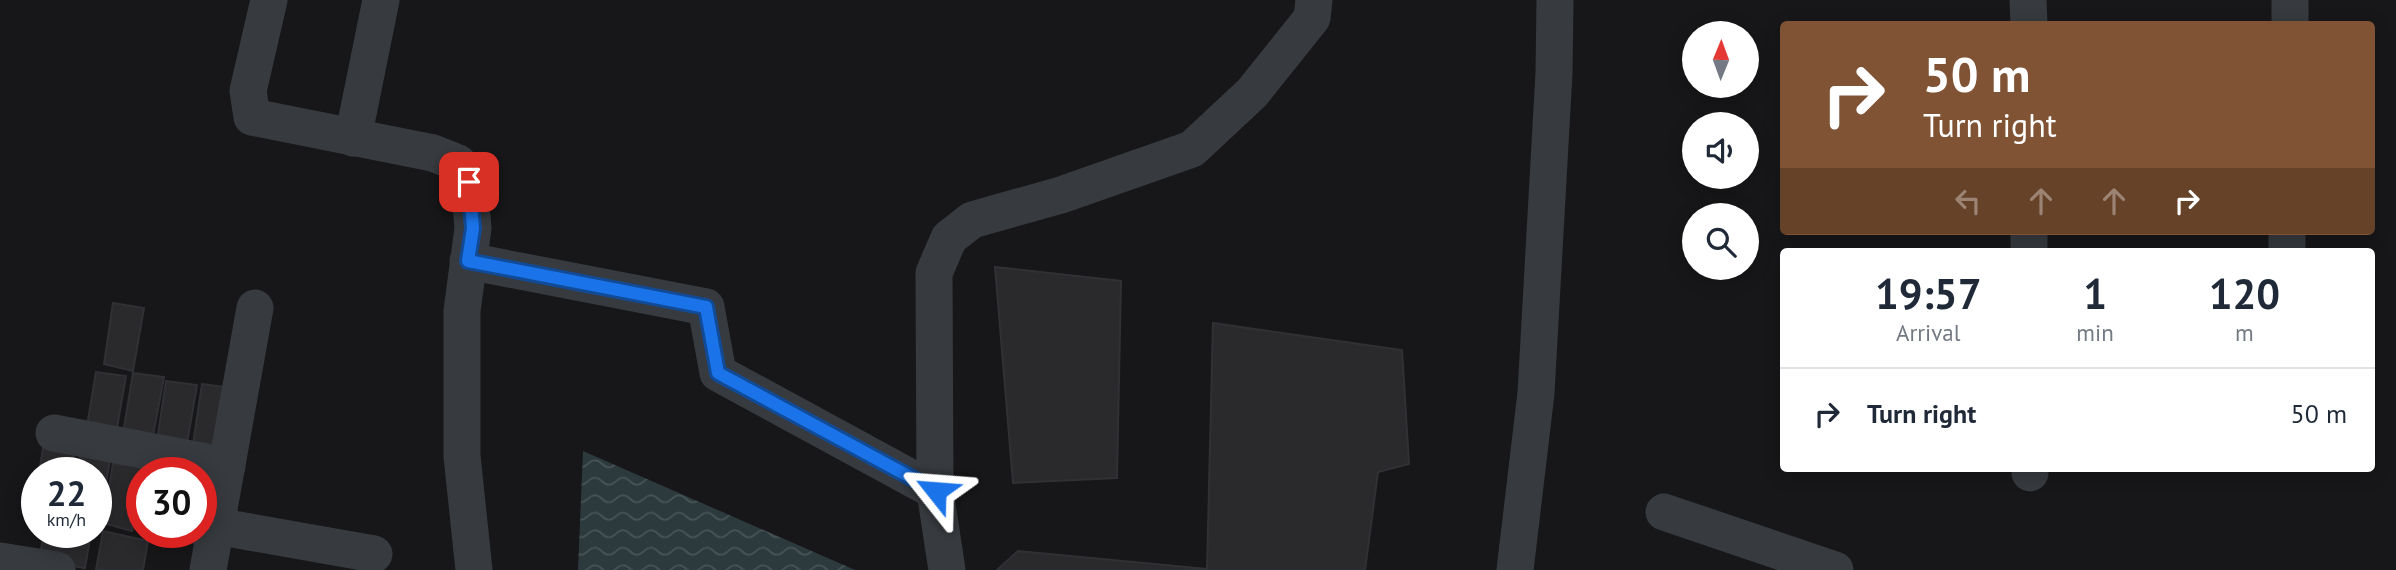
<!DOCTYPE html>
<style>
:root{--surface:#fff;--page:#f6f6f7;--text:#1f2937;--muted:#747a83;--line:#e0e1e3}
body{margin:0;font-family:"PT Sans",sans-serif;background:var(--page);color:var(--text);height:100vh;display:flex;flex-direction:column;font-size:26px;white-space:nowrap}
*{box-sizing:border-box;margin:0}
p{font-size:23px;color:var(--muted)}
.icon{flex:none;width:38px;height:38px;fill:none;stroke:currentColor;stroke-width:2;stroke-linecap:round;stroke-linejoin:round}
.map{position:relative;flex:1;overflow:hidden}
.panel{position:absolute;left:1780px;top:248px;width:595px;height:224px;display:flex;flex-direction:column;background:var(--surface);border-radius:7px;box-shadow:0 4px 18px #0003}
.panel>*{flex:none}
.banner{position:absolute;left:1780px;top:21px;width:595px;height:214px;border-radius:7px;box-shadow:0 4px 18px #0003;background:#805334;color:#fff;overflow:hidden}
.needle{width:46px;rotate:1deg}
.tools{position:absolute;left:1682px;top:21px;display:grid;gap:14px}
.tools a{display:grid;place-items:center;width:77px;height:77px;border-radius:50%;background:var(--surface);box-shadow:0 4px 18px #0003;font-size:35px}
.speed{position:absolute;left:21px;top:457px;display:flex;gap:14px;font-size:35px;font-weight:700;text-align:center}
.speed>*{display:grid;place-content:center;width:91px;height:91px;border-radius:50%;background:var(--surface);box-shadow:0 4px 18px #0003;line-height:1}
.speed small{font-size:18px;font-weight:400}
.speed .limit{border:10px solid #d22;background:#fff;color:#111}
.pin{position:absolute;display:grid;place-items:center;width:60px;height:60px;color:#fff;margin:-30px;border-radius:14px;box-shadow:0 4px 10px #0006}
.me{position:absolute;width:77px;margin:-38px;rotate:298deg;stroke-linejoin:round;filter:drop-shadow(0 0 5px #0008)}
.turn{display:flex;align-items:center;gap:24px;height:147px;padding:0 28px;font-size:32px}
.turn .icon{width:91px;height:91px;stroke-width:2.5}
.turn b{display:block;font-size:49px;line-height:60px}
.lanes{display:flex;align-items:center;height:66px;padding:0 28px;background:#0003;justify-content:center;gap:35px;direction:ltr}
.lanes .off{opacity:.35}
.eta{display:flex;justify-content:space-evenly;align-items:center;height:119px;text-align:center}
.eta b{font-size:42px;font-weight:600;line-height:49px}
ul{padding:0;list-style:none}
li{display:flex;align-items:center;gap:21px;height:91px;padding:0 28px;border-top:2px solid var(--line)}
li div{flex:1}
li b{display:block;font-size:26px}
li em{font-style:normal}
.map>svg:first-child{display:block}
</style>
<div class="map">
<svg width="2396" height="570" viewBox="0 0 2396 570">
<defs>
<pattern id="water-waves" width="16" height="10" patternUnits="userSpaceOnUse" patternTransform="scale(1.75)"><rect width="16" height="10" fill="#2c393d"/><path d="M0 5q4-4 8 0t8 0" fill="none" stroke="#485357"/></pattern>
</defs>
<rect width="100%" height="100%" fill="#171719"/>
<polygon fill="url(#water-waves)" points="583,451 855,570 578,570"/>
<g fill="#2a2a2d" stroke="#303135" stroke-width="2">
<polygon points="995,267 1121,281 1117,478 1013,483"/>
<polygon points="113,303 144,308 133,371 104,364"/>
<polygon points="1213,323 1402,350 1409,464 1378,472 1365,570 997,570 1018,551 1207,569"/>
<polygon points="96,372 126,376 115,440 86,432"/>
<polygon points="133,373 164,377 152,441 123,433"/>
<polygon points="166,381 197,385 186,449 157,441"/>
<polygon points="202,384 233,388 222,452 193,444"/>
<polygon points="43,448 74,453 71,472 39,472"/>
<polygon points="80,456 110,460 99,524 96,523 96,472 77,472"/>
<polygon points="113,463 144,467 132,531 103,523"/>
<polygon points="201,481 212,482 202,545 173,538 173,532 201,532"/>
<polygon points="103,531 148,541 143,570 96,570"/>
<polygon points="44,532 91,533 85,568 39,561"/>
<polygon points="145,532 168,532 167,538"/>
</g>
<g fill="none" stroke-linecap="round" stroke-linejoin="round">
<g stroke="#373a3e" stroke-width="37">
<polyline points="269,0 248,91 252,117 433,153 458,163 469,182 473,228 462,311 462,456 474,570"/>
<polyline points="2028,0 2029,24"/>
<polyline points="2290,24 2290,0"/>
<polyline points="353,138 381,0"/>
<polyline points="2029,231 2029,252"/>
<polyline points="2287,252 2287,231"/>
<polyline points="468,261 706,307 718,373 935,491"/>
<polyline points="54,433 227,466"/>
<polyline points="2030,469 2030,473"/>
<polyline points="1664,512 1835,570"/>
<polyline points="216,526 374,554"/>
<polyline points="0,561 57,570"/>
<polyline points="208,570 255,308"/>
<polyline points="947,570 935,491 934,273 949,238 972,220 1061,195 1192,149 1252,93 1312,18 1314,0"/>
<polyline points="1515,570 1536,393 1554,73 1555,0"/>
</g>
</g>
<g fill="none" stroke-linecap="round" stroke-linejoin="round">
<defs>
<polyline id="route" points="469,182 473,228 468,261 706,307 718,373 936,491"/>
</defs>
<use href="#route" stroke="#114b97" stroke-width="18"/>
<use href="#route" stroke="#1a73e8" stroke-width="12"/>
</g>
</svg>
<div class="tools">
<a><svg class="needle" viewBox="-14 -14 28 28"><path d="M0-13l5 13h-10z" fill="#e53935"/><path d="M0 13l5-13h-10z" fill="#747a83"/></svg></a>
<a><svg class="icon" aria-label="sound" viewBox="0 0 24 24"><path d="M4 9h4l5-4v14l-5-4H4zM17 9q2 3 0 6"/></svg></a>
<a><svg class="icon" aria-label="search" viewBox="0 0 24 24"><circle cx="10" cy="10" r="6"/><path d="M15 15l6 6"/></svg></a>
</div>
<div class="speed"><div>22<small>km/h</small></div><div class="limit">30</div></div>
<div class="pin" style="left:469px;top:182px;background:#d93025"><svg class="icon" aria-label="arrive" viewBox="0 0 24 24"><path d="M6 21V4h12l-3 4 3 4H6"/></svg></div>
<svg class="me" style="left:936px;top:491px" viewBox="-20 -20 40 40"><path d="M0-17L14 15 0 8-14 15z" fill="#1a73e8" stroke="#fff" stroke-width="4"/></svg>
<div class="banner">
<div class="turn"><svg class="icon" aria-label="right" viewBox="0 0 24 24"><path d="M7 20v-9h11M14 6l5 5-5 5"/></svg><div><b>50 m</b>Turn right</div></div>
<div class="lanes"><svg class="icon off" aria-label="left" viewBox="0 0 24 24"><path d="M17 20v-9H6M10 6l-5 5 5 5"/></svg><svg class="icon off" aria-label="ahead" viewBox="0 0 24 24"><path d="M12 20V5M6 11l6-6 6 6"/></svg><svg class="icon off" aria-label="ahead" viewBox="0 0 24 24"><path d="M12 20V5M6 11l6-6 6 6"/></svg><svg class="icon" aria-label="right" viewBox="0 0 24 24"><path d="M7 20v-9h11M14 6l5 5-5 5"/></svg></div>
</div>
<section class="panel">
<div class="eta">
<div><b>19:57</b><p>Arrival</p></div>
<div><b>1</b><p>min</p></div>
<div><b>120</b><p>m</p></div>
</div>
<ul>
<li><svg class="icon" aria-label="right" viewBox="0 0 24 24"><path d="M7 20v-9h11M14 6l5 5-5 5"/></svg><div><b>Turn right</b></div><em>50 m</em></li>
</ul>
</section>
</div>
